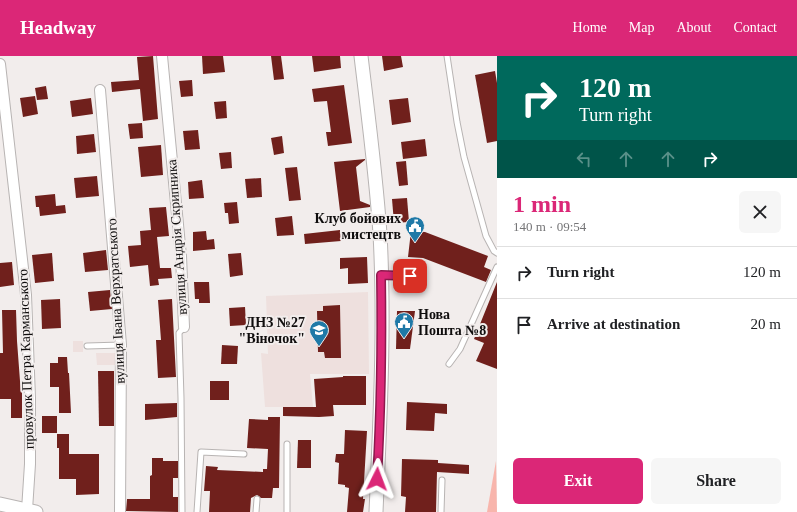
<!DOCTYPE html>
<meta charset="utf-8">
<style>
:root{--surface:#fff;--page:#f6f6f6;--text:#202124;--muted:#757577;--line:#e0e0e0;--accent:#db2777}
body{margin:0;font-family:Georgia,serif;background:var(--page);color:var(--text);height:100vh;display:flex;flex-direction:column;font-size:15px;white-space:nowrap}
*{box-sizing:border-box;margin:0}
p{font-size:13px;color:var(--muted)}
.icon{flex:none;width:22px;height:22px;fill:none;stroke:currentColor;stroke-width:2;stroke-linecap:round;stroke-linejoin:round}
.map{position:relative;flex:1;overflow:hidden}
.side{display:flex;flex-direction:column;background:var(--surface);width:300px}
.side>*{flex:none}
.banner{background:#00695c;color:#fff;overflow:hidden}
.pin{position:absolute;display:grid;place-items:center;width:34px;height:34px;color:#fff;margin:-17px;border-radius:8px;box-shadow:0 2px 6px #0006}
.me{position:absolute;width:44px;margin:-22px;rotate:3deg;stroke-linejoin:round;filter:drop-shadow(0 0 3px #0008)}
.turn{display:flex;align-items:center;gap:14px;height:84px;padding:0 16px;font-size:18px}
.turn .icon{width:52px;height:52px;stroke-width:2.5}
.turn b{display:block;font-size:28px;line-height:34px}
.lanes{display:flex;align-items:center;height:38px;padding:0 16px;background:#0003;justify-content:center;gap:20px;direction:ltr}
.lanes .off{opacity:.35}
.round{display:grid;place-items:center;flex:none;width:42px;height:42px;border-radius:6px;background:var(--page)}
.head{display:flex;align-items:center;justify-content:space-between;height:68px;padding:0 16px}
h1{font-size:24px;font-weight:800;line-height:30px;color:var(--accent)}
.button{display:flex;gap:8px;margin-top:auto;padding:8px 16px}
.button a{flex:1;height:46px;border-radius:6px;background:var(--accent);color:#fff;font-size:16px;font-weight:800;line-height:46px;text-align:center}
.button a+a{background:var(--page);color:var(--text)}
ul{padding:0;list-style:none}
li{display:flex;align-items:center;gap:12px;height:52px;padding:0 16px;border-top:1px solid var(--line)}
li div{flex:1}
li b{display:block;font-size:15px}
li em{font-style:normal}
header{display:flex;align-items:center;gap:24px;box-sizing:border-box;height:56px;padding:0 20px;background:var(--accent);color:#fff}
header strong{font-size:19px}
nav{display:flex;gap:22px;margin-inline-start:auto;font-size:14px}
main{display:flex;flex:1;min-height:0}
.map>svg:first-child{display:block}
</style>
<header>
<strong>Headway</strong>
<nav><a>Home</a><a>Map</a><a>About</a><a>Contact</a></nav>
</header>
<main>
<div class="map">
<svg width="497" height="456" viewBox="0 0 497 456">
<rect width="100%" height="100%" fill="#f2edec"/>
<g fill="#eee0de">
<polygon points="368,236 369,318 310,318 313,351 265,351 261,297 268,298 266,240"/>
<rect x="73" y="285" width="10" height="11"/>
<polygon points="96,297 115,297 115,309 97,309"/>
</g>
<polygon fill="#f8b5ac" points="496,405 497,456 487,456"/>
<g fill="#70201c">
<polygon points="153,0 158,63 143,65 140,33 112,36 111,26 139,24 137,1"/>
<polygon points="202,0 223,0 225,16 203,18"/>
<polygon points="271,0 281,0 284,23 274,24"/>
<polygon points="312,0 340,0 341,12 314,16"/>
<polygon points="382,0 401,0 403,11 384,15"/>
<polygon points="495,15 497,27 497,85 487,87 475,19"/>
<polygon points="192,24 193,40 181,41 179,25"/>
<polygon points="344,29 352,87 328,90 326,76 331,76 327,45 314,46 312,33"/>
<polygon points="46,30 48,43 37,44 35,32"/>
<polygon points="35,40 38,58 23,61 20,42"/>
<polygon points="91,42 93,58 72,61 70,45"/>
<polygon points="408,42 411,66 392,69 389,44"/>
<polygon points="226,45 227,62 216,63 214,46"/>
<polygon points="142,67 143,82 130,83 128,68"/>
<polygon points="198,74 200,93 185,94 183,75"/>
<polygon points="94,78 96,96 77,98 76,80"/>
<polygon points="282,80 284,97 274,99 271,82"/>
<polygon points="425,83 427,100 403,103 401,86"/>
<polygon points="161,89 163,119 141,121 138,91"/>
<polygon points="231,96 232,112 221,113 219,97"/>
<polygon points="365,103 365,104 356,111 360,145 370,149 370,151 340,155 334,106"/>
<polygon points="406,105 408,129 399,130 396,106"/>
<polygon points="297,111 301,144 289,145 285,112"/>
<polygon points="97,120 99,140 76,142 74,122"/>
<polygon points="261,122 262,141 247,142 245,123"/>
<polygon points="202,124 204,142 189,143 188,126"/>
<polygon points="55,138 56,150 65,149 66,157 40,160 39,151 36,151 35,140"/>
<polygon points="407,142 409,166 394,167 392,143"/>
<polygon points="237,146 239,167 229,168 228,157 225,157 224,147"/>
<polygon points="166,151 169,180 157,181 160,212 171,212 172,222 158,223 159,229 150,230 148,209 130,211 128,190 141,189 140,175 151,174 149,152"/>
<polygon points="292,160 294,179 277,180 275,162"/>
<polygon points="340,174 341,185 305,188 304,178"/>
<polygon points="206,175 207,184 214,183 215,193 193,195 193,176"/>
<polygon points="411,175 425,176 488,200 484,211 491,214 486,226 423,202 408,201"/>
<polygon points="106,194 108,214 85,216 83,197"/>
<polygon points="52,197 54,225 35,227 32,199"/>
<polygon points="241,197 243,219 230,221 228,198"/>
<polygon points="367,201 368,227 348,228 348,212 340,213 340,202"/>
<polygon points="12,206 14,229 0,231 0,207"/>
<polygon points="194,226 209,226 210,247 199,247 199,243 195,243"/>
<polygon points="497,226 497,313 476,305 484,287 474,283"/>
<polygon points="110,234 112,253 90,255 88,236"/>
<polygon points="60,243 61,272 42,273 41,244"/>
<polygon points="172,243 176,321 158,322 156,284 161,284 158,244"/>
<polygon points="340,249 341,302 325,302 324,296 318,296 317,255 323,255 323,250"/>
<polygon points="245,251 246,269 230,270 229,252"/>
<polygon points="2,254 16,254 17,285 20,325 22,325 22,362 11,362 11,343 0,343 0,297 3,297"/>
<polygon points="397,255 415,255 410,293 396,293"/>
<polygon points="222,289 238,290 237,308 221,308"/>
<polygon points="58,301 67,301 68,317 69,317 71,357 59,357 59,331 50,331 50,307 58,307"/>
<polygon points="98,315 114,315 114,370 99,370"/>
<polygon points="343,320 366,320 366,349 333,349 334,360 319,361 283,360 283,351 316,351 314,323 343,321"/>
<rect x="210" y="325" width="19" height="19"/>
<polygon points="407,346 447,348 447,358 435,357 434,375 406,374"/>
<polygon points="177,347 177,361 145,364 145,348"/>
<rect x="42" y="360" width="15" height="17"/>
<polygon points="268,361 280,361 279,432 273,432 272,442 261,442 257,439 251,442 250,456 209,456 210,435 204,435 206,410 218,411 217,414 263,416 263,413 267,413 268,393 247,392 249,363 268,364"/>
<polygon points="345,374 367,375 363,443 365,443 363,456 347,456 349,432 345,431 345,429 338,428 339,407 335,406 336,398 344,398"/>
<polygon points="57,378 69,378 69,398 99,398 99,438 76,439 76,423 59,423 59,392 57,392"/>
<polygon points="298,384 311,384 311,412 297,412"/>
<polygon points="152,402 163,402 163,405 178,405 178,422 173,422 173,441 178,441 178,456 126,455 127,443 150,443 150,420 152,419"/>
<polygon points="402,403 438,404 438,407 469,409 469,418 437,416 436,456 405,456 406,441 401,440"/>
</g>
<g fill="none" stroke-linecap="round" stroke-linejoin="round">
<defs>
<g id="service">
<polyline points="447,0 457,66 464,101 486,180 494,195 497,197"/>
<polyline points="381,219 422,220"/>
<polyline points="87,290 121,289"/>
<polyline points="449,308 460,293 497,211"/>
<polyline points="287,388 287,456"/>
<polyline points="182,456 181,342 179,277 184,271"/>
<polyline points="197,456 201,396 244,398"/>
<polyline points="256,456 257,443"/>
<polyline points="441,456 442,424"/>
</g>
<g id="minor">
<polyline points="162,0 181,200 184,271"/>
<polyline points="0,8 26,239 30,342 30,408 27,454"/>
<polyline points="100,34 121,289 120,456"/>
</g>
<g id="tertiary">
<path d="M 361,0 C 368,59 376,118 380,178 C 385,270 380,363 376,456"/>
<polyline points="0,448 36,456"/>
</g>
</defs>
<use href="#service" stroke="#b8b4b3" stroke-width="7"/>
<use href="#minor" stroke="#b8b4b3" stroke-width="12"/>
<use href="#tertiary" stroke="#b8b4b3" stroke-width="15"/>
<use href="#service" stroke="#fff" stroke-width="5"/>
<use href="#minor" stroke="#fff" stroke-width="10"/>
<use href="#tertiary" stroke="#fff" stroke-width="13"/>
</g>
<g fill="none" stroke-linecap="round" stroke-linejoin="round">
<defs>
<path id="route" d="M 377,423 C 381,355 382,287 381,219 L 410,220"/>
</defs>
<use href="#route" stroke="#8e194d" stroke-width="10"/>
<use href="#route" stroke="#db2777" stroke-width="7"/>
</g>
<defs>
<symbol id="civic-pin" viewBox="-11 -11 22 30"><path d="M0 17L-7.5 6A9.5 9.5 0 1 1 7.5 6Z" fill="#1f79a7" stroke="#f2edec"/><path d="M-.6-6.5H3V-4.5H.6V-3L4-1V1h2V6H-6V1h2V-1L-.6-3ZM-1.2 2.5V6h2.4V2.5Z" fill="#fff"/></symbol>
<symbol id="school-pin" viewBox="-11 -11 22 30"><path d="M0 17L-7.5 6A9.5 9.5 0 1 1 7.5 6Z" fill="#1f79a7" stroke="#f2edec"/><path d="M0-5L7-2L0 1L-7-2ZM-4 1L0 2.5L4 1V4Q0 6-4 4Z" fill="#fff"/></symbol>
</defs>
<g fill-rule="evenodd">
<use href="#civic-pin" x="404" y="159" width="22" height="30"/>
<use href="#civic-pin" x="393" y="255" width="22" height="30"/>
<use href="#school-pin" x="308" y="263" width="22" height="30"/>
</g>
<g text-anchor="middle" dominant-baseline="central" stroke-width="4" stroke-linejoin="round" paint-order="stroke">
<g font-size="14" font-weight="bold" fill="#0f0d0d" stroke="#f2edec" text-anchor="end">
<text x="401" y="162">Клуб бойових<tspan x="401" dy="16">мистецтв</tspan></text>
<text x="418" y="258" text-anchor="start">Нова<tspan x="418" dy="16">Пошта №8</tspan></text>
<text x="305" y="266">ДНЗ №27<tspan x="305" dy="16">"Віночок"</tspan></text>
</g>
<g font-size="14" fill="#0f0d0d" stroke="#f2edec">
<text transform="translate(177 181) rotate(-94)">вулиця Андрія Скрипника</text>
<text transform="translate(116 245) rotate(-93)">вулиця Івана Верхратського</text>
<text transform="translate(26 303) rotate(-92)">провулок Петра Карманського</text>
</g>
</g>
</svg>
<div class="pin" style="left:410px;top:220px;background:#d93025"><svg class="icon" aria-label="arrive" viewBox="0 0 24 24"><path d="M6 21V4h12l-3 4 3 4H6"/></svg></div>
<svg class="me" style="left:377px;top:423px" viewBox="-20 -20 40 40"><path d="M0-17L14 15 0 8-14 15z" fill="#db2777" stroke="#fff" stroke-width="4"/></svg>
</div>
<section class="side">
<div class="banner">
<div class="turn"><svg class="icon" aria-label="right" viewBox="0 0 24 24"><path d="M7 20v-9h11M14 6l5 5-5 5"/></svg><div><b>120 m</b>Turn right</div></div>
<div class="lanes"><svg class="icon off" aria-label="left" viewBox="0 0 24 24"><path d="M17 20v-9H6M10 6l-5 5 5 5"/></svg><svg class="icon off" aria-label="ahead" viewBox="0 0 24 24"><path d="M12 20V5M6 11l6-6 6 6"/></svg><svg class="icon off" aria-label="ahead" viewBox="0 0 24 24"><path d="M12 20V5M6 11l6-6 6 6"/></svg><svg class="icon" aria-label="right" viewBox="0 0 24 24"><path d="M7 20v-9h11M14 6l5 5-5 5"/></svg></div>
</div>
<div class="head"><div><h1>1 min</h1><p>140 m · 09:54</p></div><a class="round"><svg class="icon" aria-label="close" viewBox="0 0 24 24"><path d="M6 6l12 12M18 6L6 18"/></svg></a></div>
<ul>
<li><svg class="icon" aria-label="right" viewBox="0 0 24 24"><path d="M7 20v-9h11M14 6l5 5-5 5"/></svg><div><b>Turn right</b></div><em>120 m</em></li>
<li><svg class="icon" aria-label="arrive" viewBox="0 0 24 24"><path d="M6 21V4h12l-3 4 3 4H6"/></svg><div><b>Arrive at destination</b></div><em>20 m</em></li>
</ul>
<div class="button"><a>Exit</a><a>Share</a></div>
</section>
</main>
